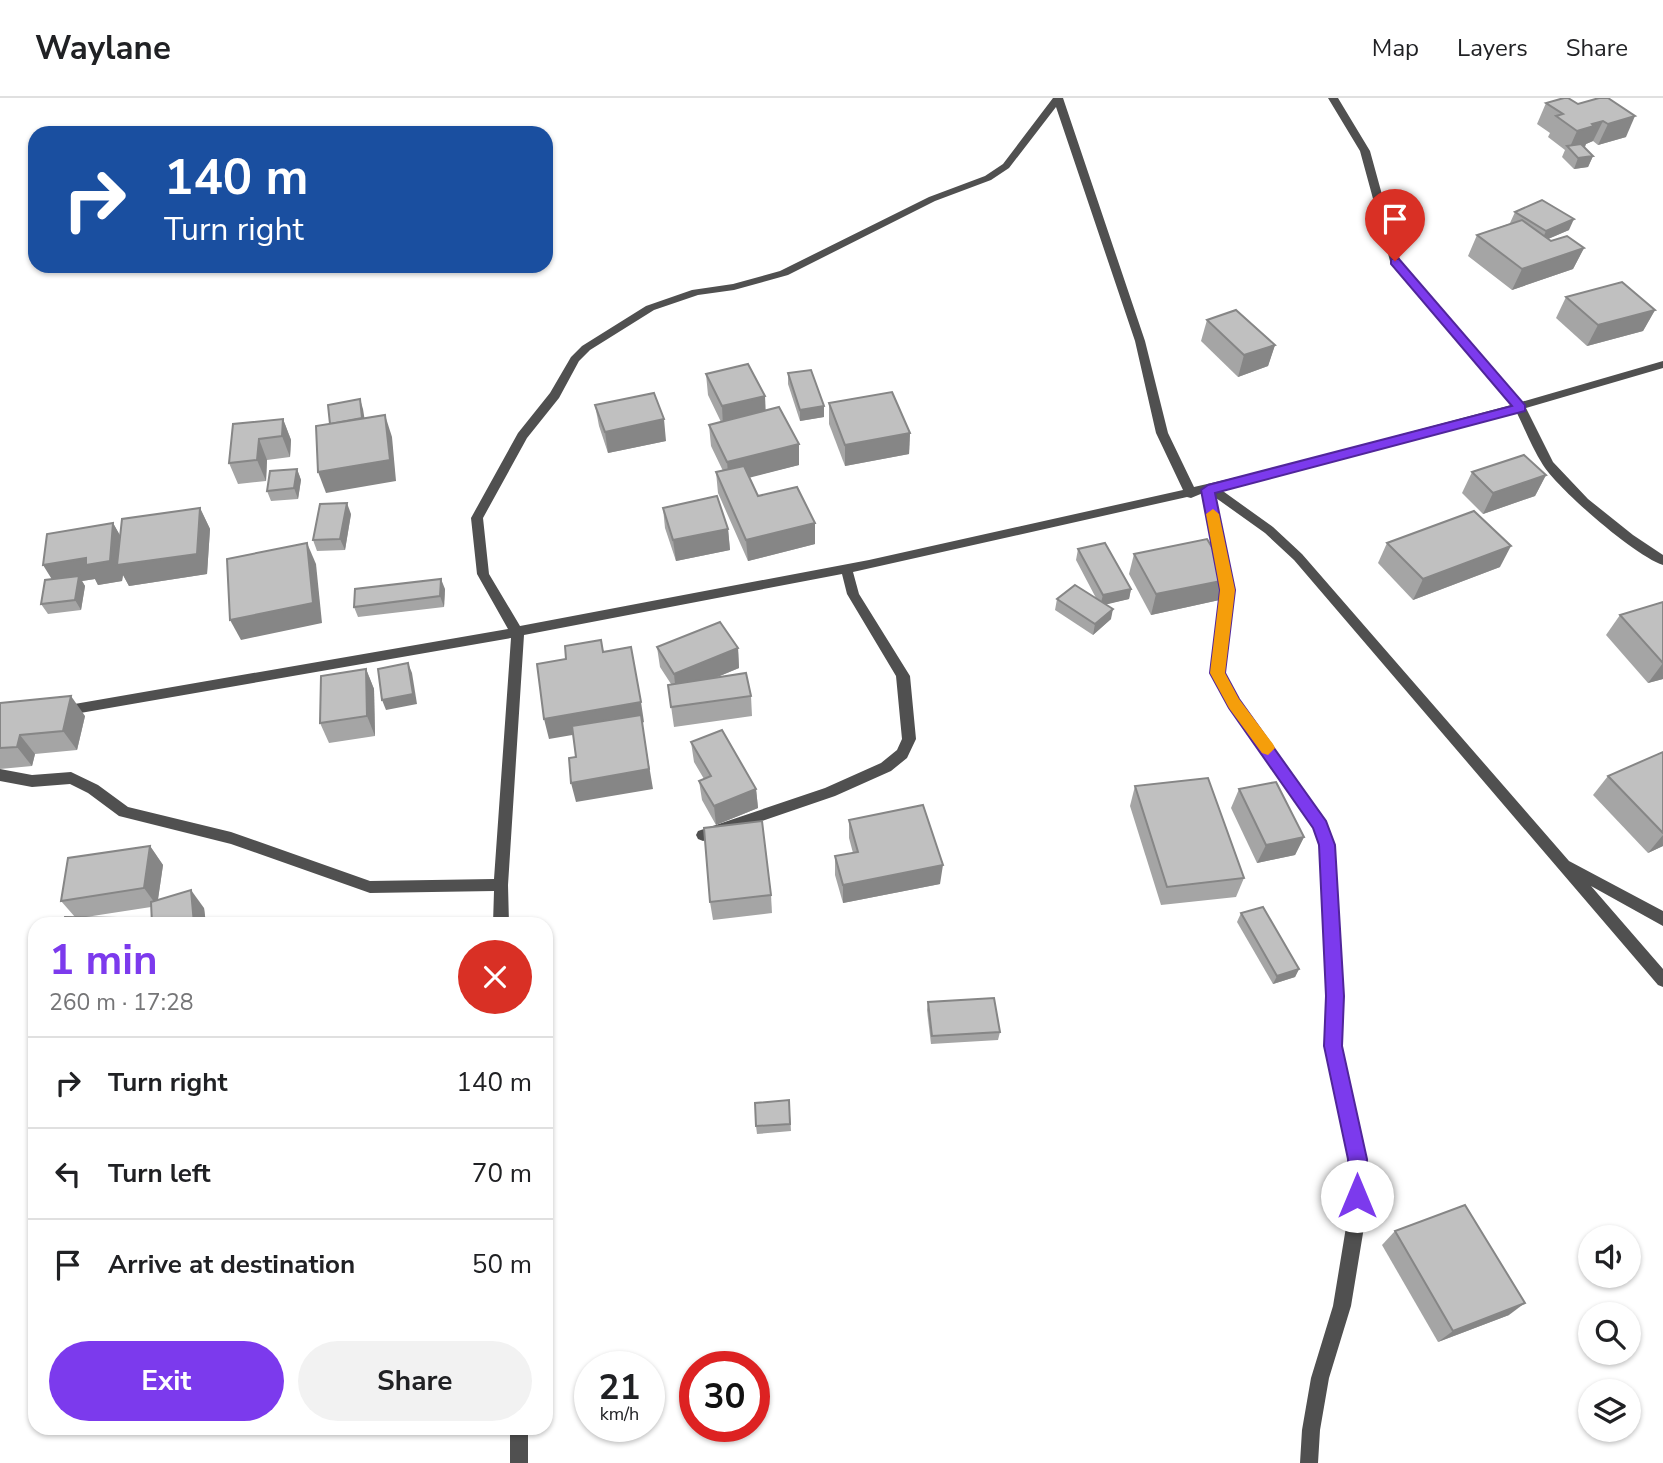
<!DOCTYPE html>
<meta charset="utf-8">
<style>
:root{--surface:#fff;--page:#f2f2f2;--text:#202124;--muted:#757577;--line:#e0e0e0;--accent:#7c3aed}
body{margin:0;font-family:"Nunito Sans",sans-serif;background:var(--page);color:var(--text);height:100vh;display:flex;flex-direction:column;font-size:26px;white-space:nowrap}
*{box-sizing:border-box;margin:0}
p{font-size:23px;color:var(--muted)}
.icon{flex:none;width:38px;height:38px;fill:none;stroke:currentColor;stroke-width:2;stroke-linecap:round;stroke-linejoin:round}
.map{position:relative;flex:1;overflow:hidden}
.details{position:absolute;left:28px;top:819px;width:525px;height:518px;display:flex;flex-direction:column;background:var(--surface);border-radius:21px;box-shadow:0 2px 5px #0004}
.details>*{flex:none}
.top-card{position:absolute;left:28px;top:28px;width:525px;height:147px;border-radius:21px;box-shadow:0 2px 5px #0004;background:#1a4fa0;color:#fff;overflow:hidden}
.controls{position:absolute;left:1578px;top:1127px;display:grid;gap:14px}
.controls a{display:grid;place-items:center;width:63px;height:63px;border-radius:50%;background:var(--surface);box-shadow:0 2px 5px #0004;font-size:35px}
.speed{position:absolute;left:574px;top:1253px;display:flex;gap:14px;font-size:35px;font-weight:700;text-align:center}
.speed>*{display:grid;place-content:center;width:91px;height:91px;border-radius:50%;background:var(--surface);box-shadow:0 2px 5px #0004;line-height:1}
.speed small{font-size:18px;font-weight:400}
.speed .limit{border:10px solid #d22;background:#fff;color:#111}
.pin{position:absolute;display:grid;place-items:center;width:60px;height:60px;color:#fff;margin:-72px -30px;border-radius:50% 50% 50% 0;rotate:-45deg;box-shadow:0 0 7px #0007}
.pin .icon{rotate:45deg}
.me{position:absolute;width:77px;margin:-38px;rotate:0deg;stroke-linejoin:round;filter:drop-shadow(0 0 5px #0008)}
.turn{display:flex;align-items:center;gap:24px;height:147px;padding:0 21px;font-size:32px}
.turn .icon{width:91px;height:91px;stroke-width:2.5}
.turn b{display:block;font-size:49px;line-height:60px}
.round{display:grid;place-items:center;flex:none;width:74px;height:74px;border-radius:37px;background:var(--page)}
.summary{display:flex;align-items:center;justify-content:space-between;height:119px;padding:0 21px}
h1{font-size:42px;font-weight:700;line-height:52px;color:var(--accent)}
.primary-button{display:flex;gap:14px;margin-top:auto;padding:14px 21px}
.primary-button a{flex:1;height:80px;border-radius:42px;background:var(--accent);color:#fff;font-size:28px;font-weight:700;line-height:80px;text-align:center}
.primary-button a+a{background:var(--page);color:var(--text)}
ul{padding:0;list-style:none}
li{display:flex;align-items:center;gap:21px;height:91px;padding:0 21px;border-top:2px solid var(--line)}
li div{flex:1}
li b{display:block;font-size:26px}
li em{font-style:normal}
header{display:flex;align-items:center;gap:42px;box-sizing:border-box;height:98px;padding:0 35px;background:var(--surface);border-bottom:2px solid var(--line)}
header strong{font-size:33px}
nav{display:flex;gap:38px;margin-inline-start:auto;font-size:24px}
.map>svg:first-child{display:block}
</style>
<header>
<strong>Waylane</strong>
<nav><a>Map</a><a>Layers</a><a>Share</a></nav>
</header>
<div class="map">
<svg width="1663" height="1365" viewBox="0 0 1663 1365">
<rect width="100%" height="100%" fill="#fff"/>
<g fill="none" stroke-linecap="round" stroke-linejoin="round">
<g fill="#505050" fill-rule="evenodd">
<path d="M 1053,0 L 1063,0 L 1145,243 L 1168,335 L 1194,389 L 1268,372 L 1511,307 L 1390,163 L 1360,53 L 1328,0 L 1338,0 L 1370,53 L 1400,162 L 1521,304 L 1663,263 L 1663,270 L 1526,310 L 1553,364 L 1588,401 L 1633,437 L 1663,457 L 1663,467 C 1635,458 1559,392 1543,367 C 1532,350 1525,331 1516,313 L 1220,391 L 1273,429 L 1302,456 L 1569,763 L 1663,813 L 1663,828 L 1591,788 L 1663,871 L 1663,889 L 1658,887 L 1294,462 L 1265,435 L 1216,400 L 1234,492 L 1225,575 L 1239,603 L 1326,724 L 1334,747 L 1343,898 L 1341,948 L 1365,1061 L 1366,1117 L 1351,1208 L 1329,1280 L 1320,1332 L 1318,1365 L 1300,1365 L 1302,1332 L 1311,1280 L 1333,1208 L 1348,1117 L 1349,1061 L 1325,948 L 1327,898 L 1320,747 L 1315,730 L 1229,610 L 1211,575 L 1222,492 L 1203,395 L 1191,400 L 1187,399 L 853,474 L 859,496 L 910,578 L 916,641 L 907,660 L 891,673 L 835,698 L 703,743 L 698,741 L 696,737 L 698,733 L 825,690 L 881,665 L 897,652 L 902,641 L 896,578 L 847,496 L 842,476 L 524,537 L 508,787 L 509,826 L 493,826 L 494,793 L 370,795 L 231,746 L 119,718 L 88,695 L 70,686 L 32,689 L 0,683 L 0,671 L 32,677 L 71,674 L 98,687 L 128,709 L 231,734 L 370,783 L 494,781 L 511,540 L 63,618 L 56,613 L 63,608 L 508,531 L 477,476 L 471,420 L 518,335 L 550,295 L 571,259 L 582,248 L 646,208 L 692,192 L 733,186 L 780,173 L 929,99 L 985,78 L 1003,66 ZM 1056,9 L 1135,243 L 1156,335 L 1183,392 L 869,462 L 520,528 L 489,476 L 483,420 L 527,340 L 559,300 L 579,263 L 590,252 L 654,212 L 698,197 L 734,192 L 788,177 L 935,103 L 991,82 L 1009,70 Z"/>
<rect x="510" y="1330" width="18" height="35"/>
</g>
</g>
<g fill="#a5a5a5">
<polygon points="1599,0 1626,39 1598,47 1593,43 1586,46 1584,49 1593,58 1588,69 1574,71 1562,59 1565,52 1548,39 1550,35 1537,26 1546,5 1578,6"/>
<polygon points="1515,114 1569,132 1548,141 1551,143 1584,150 1573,171 1512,192 1468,158 1477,137 1511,125 1510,125"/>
<polygon points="1566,199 1655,212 1643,233 1587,248 1556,220"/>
<polygon points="1207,222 1275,247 1268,268 1238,279 1201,243"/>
<polygon points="788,275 824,308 824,319 800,323 788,286"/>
<polygon points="706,276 766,313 799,346 799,367 749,379 758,398 815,446 748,463 718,395 716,374 723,373 711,348 709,327 721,324 708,297"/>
<polygon points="829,305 910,335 909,356 845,368 829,326"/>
<polygon points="595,307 666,343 608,355 599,328"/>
<polygon points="283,321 291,342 290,359 267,362 266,383 238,386 229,365"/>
<polygon points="297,371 301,382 298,401 271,403 267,393"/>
<polygon points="1472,374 1546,377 1535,398 1483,416 1462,395"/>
<polygon points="200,410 210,431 207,476 129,488 123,477 122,483 98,487 95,481 82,483 85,488 81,512 48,516 41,506 52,481 113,425 120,438"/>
<polygon points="663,410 728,431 730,452 676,463 665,430"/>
<polygon points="351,416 345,452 317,453 313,442"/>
<polygon points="1387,445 1500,469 1413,502 1378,465"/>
<polygon points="1078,451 1131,491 1129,501 1106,506 1111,521 1093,537 1055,512 1057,501 1096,500 1076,462"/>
<polygon points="1134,456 1231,481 1224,501 1151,517 1129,476"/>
<polygon points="445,491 444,509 358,519 354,509"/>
<polygon points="1663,504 1663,581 1648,585 1606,537 1620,517"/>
<polygon points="657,549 738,550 739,570 715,580 751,598 752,618 674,629 668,587 671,586 660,569"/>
<polygon points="366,571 374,591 375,638 329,645 320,625"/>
<polygon points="0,605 85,618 77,652 35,656 32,668 0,671"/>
<polygon points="691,644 756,691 758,710 716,727 702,702 699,683 704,681 694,664"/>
<polygon points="1663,654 1663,748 1648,755 1593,697 1608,678"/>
<polygon points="1135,688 1244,780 1236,799 1161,807 1130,708"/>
<polygon points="1239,691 1304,739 1295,757 1257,765 1231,710"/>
<polygon points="849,722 940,786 843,805 835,777 835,758 853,755 849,740"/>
<polygon points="150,748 163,767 158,801 204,810 206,826 152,826 151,809 86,819 75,819 61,803"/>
<polygon points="771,797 772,815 713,822 710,804"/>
<polygon points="1241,815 1299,871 1295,879 1273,886 1237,824"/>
<polygon points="928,904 1000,934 998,942 931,946 927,912"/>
<polygon points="789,1002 791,1033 757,1036 756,1028"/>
<polygon points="1395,1133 1509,1217 1438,1244 1382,1147"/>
</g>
<g fill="#868686">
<polygon points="1635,18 1626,39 1598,47 1608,26"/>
<polygon points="1603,23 1593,43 1586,46 1585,49 1571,53 1569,51 1577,33 1592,26"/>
<polygon points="1593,58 1588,69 1574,71 1578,60"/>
<polygon points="1574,121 1569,132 1541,144 1546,133"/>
<polygon points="1584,150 1573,171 1512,192 1522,171"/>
<polygon points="1655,212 1643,233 1587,248 1598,227"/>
<polygon points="1275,247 1268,268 1238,279 1244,257"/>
<polygon points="765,298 766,319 723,329 722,308"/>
<polygon points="360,301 363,311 366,330 334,336"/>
<polygon points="824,308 824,319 800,323 800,312"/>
<polygon points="385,317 392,339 396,383 326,395 318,374"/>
<polygon points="283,321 291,342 290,359 282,338"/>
<polygon points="664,321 666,343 608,355 605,334"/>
<polygon points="910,335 909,356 845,368 845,347"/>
<polygon points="259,341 267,362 266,383 257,362"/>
<polygon points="799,346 799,367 729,385 727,364"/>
<polygon points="297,371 301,382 298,401 294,390"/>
<polygon points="1546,377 1535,398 1483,416 1493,395"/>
<polygon points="347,405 351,416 345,452 340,441"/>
<polygon points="200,410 210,431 207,476 129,488 123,477 122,483 98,487 95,481 82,483 85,488 81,512 75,502 56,488 43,467 113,425 125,446"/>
<polygon points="815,425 815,446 748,463 746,442"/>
<polygon points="728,431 730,452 676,463 673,442"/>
<polygon points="307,445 316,466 322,525 241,542 230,522"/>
<polygon points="1511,448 1500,469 1413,502 1423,481"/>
<polygon points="441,481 445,491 444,509 440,498"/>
<polygon points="1231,481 1224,501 1151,517 1156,496"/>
<polygon points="1131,491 1129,501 1100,508 1103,497"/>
<polygon points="1113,511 1111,521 1093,537 1095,526"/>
<polygon points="738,550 739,570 676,596 674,576"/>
<polygon points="408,565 412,575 417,606 386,612 382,602"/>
<polygon points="1663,565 1663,581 1648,585"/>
<polygon points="366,571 374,591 375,638 367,618"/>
<polygon points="71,598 85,618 77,652 63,633"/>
<polygon points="641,604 644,624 642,625 653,691 576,704 571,685 642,625 549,641 544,621"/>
<polygon points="20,637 35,656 32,668 17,649"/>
<polygon points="756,691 758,710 716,727 714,708"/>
<polygon points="1663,737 1663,748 1648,755"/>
<polygon points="1304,739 1295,757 1257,765 1266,747"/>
<polygon points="150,748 163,767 157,808 144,790"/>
<polygon points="943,767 940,786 843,805 843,787"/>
<polygon points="191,792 204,810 206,826 194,826"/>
<polygon points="116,820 121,826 114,826"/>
<polygon points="1299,871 1295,879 1273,886 1277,878"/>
<polygon points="1525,1205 1509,1217 1438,1244 1453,1233"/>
</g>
<g fill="#c0c0c0" stroke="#868686" stroke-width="2">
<polygon points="1564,0 1568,0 1578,6 1599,0 1608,0 1635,18 1608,26 1603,23 1592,26 1594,28 1577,33 1556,18 1563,16 1546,5"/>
<polygon points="1581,46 1593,58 1578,60 1567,48"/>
<polygon points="1542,102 1574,121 1546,133 1515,114"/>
<polygon points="1522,122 1551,143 1567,138 1584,150 1522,171 1477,137"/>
<polygon points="1622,184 1655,212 1598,227 1566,199"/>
<polygon points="1236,212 1275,247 1244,257 1207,222"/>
<polygon points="748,266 765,298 722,308 706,276"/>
<polygon points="811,272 824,308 800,312 788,275"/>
<polygon points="892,294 910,335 845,347 829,305"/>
<polygon points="654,295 664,321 605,334 595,307"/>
<polygon points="360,301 362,320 330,326 328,307"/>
<polygon points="779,309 799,346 727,364 709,327"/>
<polygon points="385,317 390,362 318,374 316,328"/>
<polygon points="283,321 282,338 259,341 257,362 229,365 233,326"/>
<polygon points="1524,357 1546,377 1493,395 1472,374"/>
<polygon points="744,368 758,398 797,389 815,425 746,442 716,374"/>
<polygon points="297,371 294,390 267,393 270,373"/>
<polygon points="717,398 728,431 673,442 663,410"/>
<polygon points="347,405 340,441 313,442 320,406"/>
<polygon points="200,410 197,456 117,467 122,421"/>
<polygon points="1474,413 1511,448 1423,481 1387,445"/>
<polygon points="113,425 110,463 86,467 86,460 43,467 47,436"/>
<polygon points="1207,441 1231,481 1156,496 1134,456"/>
<polygon points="307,445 313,505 230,522 227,461"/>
<polygon points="1105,445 1131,491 1103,497 1078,451"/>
<polygon points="79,478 75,502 41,506 45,482"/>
<polygon points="441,481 440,498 354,509 355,491"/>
<polygon points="1075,487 1113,511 1095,526 1057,501"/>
<polygon points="1663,504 1663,565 1620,517"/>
<polygon points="720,524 738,550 674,576 657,549"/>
<polygon points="601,542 603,554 631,549 641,604 544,621 537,566 566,561 565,548"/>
<polygon points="408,565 413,596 382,602 378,571"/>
<polygon points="366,571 367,618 320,625 321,578"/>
<polygon points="746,575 751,598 671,609 668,587"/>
<polygon points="71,598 63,633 20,637 17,649 0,650 0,605"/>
<polygon points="641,617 649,671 571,685 569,660 576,659 572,628"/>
<polygon points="722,632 756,691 714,708 699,683 711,678 691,644"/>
<polygon points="1663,654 1663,735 1608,678"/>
<polygon points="1208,680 1244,780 1167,789 1135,688"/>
<polygon points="1276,684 1304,739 1266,747 1239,691"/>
<polygon points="923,707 943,767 843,787 835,758 858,754 849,722"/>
<polygon points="762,723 771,797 710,804 704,730"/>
<polygon points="150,748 144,790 61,803 68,760"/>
<polygon points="191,792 194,826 152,826 151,804"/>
<polygon points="1263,809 1299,871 1277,878 1241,815"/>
<polygon points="65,819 116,820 114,826 63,826"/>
<polygon points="994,900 1000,934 932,938 928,904"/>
<polygon points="789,1002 790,1026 756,1028 755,1005"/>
<polygon points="1465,1107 1525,1205 1453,1233 1395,1133"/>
</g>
<polygon fill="#7c3aed" stroke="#51269a" stroke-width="2" points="1391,161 1399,161 1525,307 1525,313 1215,395 1235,492 1225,575 1239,601 1326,723 1335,747 1344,898 1342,948 1367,1061 1367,1098 1364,1105 1357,1108 1350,1105 1348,1098 1348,1061 1324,948 1326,898 1319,747 1313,730 1229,610 1210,575 1220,492 1201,392 1208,387 1512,308 1391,166"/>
<polygon fill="#f59e0b" points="1213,411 1219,416 1235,492 1225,575 1239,601 1273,646 1275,650 1268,657 1262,655 1229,610 1210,575 1220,492 1206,416"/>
</svg>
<div class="controls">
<a><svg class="icon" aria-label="sound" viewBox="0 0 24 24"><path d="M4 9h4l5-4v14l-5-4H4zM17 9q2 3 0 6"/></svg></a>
<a><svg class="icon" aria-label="search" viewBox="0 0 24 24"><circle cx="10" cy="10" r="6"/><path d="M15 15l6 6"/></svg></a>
<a><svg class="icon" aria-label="layers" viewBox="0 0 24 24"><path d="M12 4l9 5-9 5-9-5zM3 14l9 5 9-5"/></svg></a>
</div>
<div class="speed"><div>21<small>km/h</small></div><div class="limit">30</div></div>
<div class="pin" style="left:1395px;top:163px;background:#d93025"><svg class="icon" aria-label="arrive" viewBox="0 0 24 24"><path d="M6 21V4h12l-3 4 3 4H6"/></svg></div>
<svg class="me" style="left:1357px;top:1098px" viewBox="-20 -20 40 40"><circle r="19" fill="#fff"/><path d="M0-13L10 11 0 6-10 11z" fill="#7c3aed"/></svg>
<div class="top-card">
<div class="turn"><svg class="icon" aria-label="right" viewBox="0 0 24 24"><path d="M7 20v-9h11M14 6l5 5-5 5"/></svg><div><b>140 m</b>Turn right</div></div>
</div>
<section class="details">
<div class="summary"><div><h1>1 min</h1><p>260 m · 17:28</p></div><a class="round" style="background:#d93025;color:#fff"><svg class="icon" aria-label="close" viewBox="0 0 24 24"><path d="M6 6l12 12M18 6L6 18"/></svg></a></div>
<ul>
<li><svg class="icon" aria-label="right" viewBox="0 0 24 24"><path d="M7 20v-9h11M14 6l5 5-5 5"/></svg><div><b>Turn right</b></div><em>140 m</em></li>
<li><svg class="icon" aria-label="left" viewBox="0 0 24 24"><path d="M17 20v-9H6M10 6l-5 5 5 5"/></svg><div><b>Turn left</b></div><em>70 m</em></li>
<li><svg class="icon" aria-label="arrive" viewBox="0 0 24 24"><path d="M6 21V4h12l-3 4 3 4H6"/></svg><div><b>Arrive at destination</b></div><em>50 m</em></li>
</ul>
<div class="primary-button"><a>Exit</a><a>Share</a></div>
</section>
</div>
